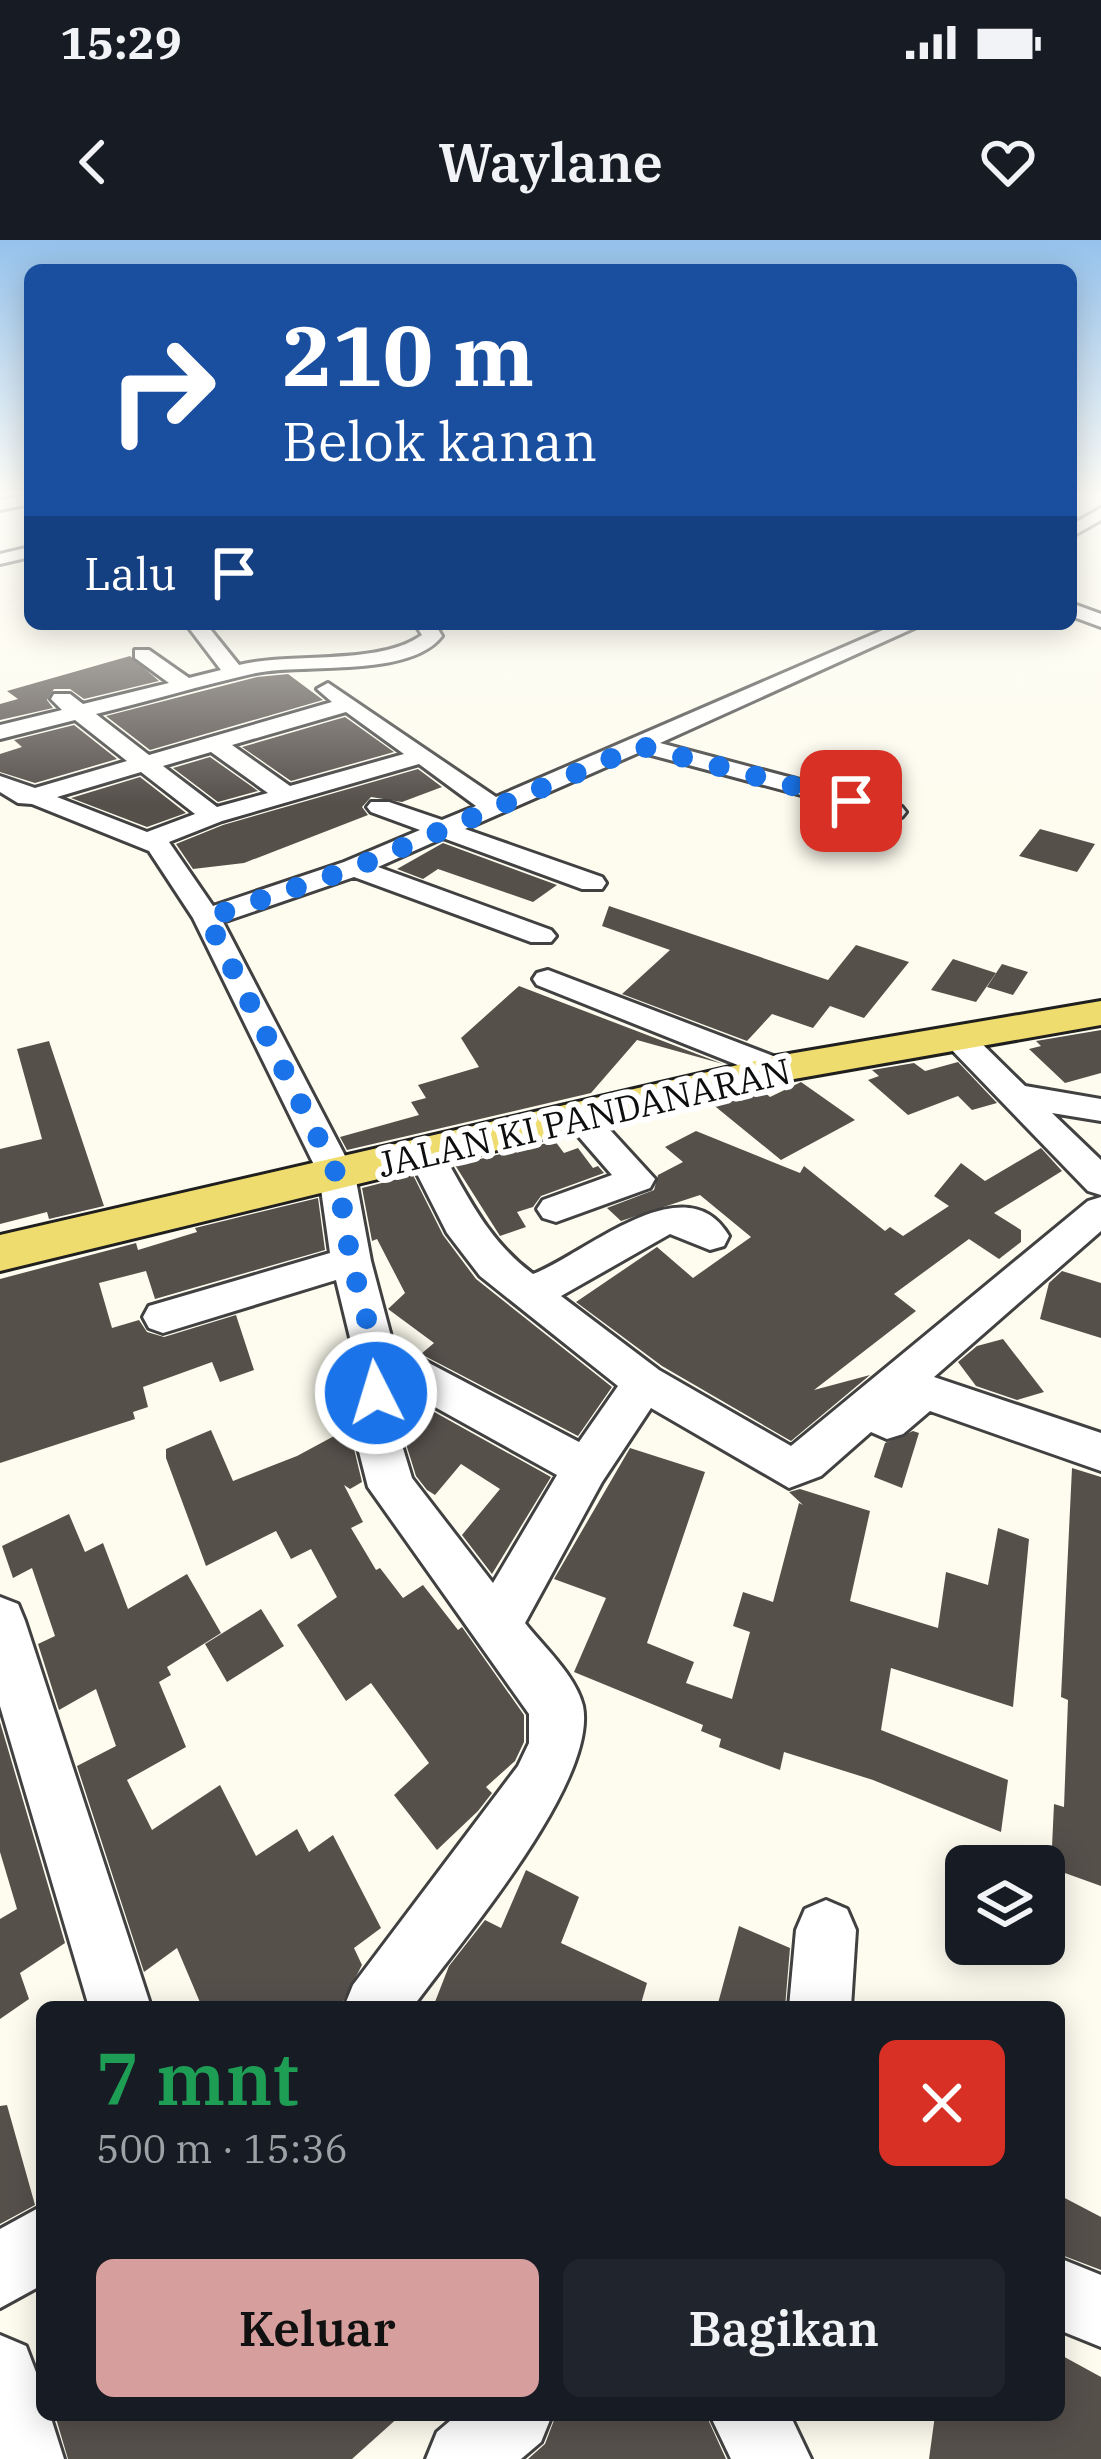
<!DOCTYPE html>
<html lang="id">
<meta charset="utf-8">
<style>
:root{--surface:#171b24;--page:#20242c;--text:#f1f3f6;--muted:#9ea1a6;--accent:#d69e9c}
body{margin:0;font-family:"IBM Plex Serif",serif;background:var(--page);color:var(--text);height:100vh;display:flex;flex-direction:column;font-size:45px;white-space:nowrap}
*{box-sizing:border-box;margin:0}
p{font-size:39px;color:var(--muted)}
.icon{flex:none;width:66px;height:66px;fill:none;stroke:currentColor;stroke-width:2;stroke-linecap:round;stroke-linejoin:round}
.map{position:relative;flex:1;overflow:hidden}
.side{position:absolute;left:36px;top:1761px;width:1029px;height:420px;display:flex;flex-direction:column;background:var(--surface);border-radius:18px;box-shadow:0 6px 30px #0003}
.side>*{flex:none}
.hud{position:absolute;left:24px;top:24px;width:1053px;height:366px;border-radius:18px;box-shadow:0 6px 30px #0003;background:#1a4fa0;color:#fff;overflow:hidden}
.fabs{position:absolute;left:945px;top:1605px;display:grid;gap:24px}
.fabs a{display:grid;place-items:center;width:120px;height:120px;border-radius:18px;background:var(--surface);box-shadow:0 6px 30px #0003;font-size:60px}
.pin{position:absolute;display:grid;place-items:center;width:102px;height:102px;color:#fff;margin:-51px;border-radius:24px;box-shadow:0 6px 18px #0006}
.me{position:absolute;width:132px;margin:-66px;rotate:355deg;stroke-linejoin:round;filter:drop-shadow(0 0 9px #0008)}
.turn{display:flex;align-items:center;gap:42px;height:252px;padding:0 60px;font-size:54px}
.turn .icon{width:156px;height:156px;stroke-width:2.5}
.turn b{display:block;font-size:84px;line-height:102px}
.then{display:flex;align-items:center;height:114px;padding:0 60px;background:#0003;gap:24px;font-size:45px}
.round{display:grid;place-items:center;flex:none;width:126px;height:126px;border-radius:18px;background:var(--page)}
.headline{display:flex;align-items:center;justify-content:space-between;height:204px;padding:0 60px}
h1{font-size:72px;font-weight:600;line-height:90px;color:#1e9e55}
.cta{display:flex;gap:24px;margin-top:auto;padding:24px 60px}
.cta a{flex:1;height:138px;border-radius:18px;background:var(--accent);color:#111;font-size:48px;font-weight:600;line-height:138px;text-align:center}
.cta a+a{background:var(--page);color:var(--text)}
.status{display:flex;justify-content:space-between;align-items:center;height:84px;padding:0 60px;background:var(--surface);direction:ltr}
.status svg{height:33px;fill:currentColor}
header{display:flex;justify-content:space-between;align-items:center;height:156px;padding:0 60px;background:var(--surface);font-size:54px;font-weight:600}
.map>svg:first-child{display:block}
</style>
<div class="status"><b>15:29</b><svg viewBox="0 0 49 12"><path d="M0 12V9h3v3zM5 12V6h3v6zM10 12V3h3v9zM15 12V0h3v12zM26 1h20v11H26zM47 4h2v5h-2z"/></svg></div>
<header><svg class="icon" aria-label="back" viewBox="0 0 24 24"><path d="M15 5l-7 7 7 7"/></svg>Waylane<svg class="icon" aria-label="heart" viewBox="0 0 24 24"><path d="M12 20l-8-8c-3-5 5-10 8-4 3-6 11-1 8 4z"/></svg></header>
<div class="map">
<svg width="1101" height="2219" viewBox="0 0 1101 2219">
<rect width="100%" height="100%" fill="#fefcef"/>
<g fill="#56504b">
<polygon points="130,416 159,441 84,459 70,449 54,449 47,460 53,468 0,480 0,464 18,459 7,451"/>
<polygon points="288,434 323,460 150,510 106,476 257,437"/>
<polygon points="345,477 394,512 291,541 242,507"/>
<polygon points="74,485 117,519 35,543 0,532 0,514 22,507 14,500"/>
<polygon points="210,517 258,551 218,562 173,528"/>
<polygon points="418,529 442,547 402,562 371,557 362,567 368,575 244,623 193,629 176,604 223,585"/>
<polygon points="140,537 186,573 147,587 71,558"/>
<polygon points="1040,589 1095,604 1077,632 1019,616"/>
<polygon points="443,603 557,645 533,662 438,629 423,639 397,629"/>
<polygon points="609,666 828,740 856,705 909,722 864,778 830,766 813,788 772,774 747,801 622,754 670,710 602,686"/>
<polygon points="953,719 996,733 976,762 931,750"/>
<polygon points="1002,724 1028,732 1013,755 987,747"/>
<polygon points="519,746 723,824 637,800 591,853 347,910 340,897 419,875 411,862 426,858 418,845 479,827 461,798"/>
<polygon points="1101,790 1101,833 1065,843 1029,809 1041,806 1036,801"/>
<polygon points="49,801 104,966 49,979 47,972 0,984 0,909 42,899 17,809"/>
<polygon points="958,822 997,863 972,870 958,856 908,875 868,840 879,836 872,830 914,823 925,831"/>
<polygon points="801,842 855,880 781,920 711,863 762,850 770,857"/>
<polygon points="696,891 800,933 804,926 885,991 890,987 903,996 949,966 934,956 961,923 985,941 1041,908 1062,931 994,973 1021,990 1021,1002 999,1019 969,999 894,1054 916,1071 814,1150 870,1135 791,1201 662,1126 576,1062 657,1007 693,1038 751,997 700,955 621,981 607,968 654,950 658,935 683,922 665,907"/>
<polygon points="555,901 564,913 578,908 593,928 598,926 604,933 541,956 533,967 517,972 526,987 500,996 455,925"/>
<polygon points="413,935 443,995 476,1039 612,1147 578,1196 421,1114 434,1103 388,1069 405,1053 377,999 372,1001 362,948"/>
<polygon points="318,958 325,1010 155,1059 146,1031 99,1043 112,1088 139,1080 147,1092 164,1097 236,1075 254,1130 220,1142 212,1122 143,1147 148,1167 133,1172 135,1179 0,1223 0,1039 136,1003 138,1010 197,992 195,988"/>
<polygon points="1062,1031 1101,1043 1101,1098 1040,1079 1049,1043"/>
<polygon points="1003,1099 1044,1152 1017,1160 976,1146 958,1122 977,1106"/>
<polygon points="402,1154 551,1237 492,1334 462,1295 500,1249 461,1224 435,1255 427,1250 416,1236 402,1191"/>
<polygon points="349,1188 362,1242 350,1249 344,1245 363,1282 351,1288 376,1330 380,1328 403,1358 423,1345 458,1390 462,1387 524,1475 524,1502 515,1521 486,1547 492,1553 478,1571 437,1610 394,1555 429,1523 371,1443 346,1461 297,1385 337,1357 311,1309 291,1319 276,1291 206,1326 166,1218 166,1209 211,1190 233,1241 297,1216"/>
<polygon points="913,1191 919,1193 902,1248 874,1237 885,1203"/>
<polygon points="630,1208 705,1232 647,1403 694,1422 686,1443 732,1459 750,1392 733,1386 743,1352 773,1362 799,1263 803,1265 789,1252 800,1249 870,1271 850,1361 938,1388 946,1332 988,1345 998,1288 1029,1299 1013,1467 891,1428 881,1490 1008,1540 1001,1592 873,1540 784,1512 780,1530 719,1507 721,1499 701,1491 703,1485 574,1432 606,1358 554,1339"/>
<polygon points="1072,1228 1101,1237 1101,1646 1051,1628 1054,1564 1064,1567 1068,1460 1061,1457"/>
<polygon points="69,1274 85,1312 103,1303 128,1369 187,1334 221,1393 167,1427 171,1435 159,1442 186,1507 127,1540 152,1590 220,1545 256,1616 297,1589 309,1612 333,1595 381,1688 354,1708 362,1725 340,1767 202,1767 177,1708 144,1732 77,1526 116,1506 96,1449 59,1470 38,1404 55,1396 32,1328 13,1338 2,1306"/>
<polygon points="261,1369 284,1406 227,1442 205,1404"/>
<polygon points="0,1482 65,1703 20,1733 29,1759 0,1779 0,1679 17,1669 0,1612"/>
<polygon points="526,1630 579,1657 561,1703 647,1743 640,1767 433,1767 449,1726 485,1680 501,1688"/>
<polygon points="739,1686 790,1708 785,1767 717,1767"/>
<polygon points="7,1865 35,1965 0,1984 0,1866"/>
<polygon points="1059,1955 1101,1977 1101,2030 1059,2014"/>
<polygon points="1059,2114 1101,2137 1101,2219 929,2219 935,2175 1059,2175"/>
<polygon points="55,2175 401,2175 352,2219 68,2219"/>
<polygon points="556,2175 706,2175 726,2219 528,2219 545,2204"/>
</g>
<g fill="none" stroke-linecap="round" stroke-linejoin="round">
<defs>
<g id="minor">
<polygon points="30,254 30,264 0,270 0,260"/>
<polygon points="1101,268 1101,280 1071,297 1071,285"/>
<polygon points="30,307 30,317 0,324 0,314"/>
<polygon points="1071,363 1101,374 1101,387 1071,376"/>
<path d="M 186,384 L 206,384 L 239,425 C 291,412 380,426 422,395 L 415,384 L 435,384 L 442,396 C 410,438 306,423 256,433 C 202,445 150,461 96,474 L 149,515 L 332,462 L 317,449 L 328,443 L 496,557 L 897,384 L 923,384 L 660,503 L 902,567 L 906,572 L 902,577 L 884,577 L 640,512 L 465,589 L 602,637 L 606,643 L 602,649 L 582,649 L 443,598 L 378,627 L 551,690 L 556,696 L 551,702 L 531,702 L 354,637 L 223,682 L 355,935 L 371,1021 L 393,1104 L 579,1202 L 618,1146 L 480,1036 L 447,993 L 407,914 L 412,905 L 438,905 C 467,954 486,999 533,1034 C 584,1015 686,921 729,996 L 724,1006 L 710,1010 L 670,994 L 561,1056 L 659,1130 L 791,1206 L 1088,961 L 1101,957 L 1101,991 L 934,1137 L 1101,1193 L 1101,1231 L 930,1171 L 903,1194 L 887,1199 L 871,1192 L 821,1236 L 789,1248 L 651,1168 L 602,1242 L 525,1383 C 543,1406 576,1436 583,1466 C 598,1543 459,1703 413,1767 L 344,1767 L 353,1745 L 518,1526 L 529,1503 L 529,1474 L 368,1247 L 354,1192 L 354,1114 L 336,1040 L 163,1093 L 149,1088 L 143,1077 L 149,1066 L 330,1013 L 319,935 L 193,678 L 149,611 L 32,564 L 18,563 L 0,552 L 0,536 L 35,548 L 127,521 L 75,480 L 0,499 L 0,485 L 62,470 L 51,459 L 54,454 L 70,454 L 83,464 L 169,443 L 135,418 L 135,410 L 149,410 L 189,438 L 221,430 ZM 346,472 L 404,514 L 290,546 L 232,505 ZM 211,512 L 268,553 L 217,567 L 163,526 ZM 419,524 L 476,566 L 442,580 L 389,562 L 371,562 L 367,567 L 371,572 L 420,590 L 344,622 L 213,666 L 169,602 L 222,581 ZM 141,532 L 195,574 L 147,592 L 57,557 ZM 397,1146 L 557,1235 L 493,1343 L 412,1238 L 398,1192 Z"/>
<polygon points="548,730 789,822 794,829 789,836 765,836 537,745 533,739 537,733"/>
<polygon points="959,789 970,792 1025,846 1101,859 1101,881 1052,873 1101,920 1101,955 1088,951 948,806 943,799"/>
<polygon points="577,864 589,867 655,939 650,948 556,982 543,978 537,969 543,960 612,935 560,875 565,867"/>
<polygon points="0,1357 18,1364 25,1381 151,1767 89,1767 0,1466"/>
<polygon points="826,1660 847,1669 856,1690 851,1767 789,1767 796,1690 805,1669"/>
<polygon points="42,1966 42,2045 0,2068 0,1989"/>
<polygon points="1059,2018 1101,2035 1101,2107 1059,2090"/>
<polygon points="0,2095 26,2106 42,2148 42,2175 50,2175 64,2219 0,2219"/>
<polygon points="457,2175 552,2175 541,2202 521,2219 426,2219 437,2192"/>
<polygon points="710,2175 790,2175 811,2219 731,2219"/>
</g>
<polygon id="major" points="1101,761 1101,785 777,842 0,1031 0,995 777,816"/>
</defs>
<use href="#minor" stroke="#414141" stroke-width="6"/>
<use href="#major" stroke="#1f1f1f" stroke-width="6"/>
<use href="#minor" fill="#fff" fill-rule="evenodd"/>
<use href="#major" fill="#efdc6f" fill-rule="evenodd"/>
</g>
<linearGradient id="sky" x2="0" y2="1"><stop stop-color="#95c2ec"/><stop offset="0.45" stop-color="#fffef8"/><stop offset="1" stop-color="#fffef8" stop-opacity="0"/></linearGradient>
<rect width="1101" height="564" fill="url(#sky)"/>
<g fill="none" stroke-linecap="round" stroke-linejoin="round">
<polyline stroke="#1a73e8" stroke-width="21" stroke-dasharray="0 37.8" points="376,1153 376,1114 351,1021 337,935 207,678 354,628 640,506 851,561"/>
</g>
<g text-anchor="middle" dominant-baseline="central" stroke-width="12" stroke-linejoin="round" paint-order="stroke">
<g font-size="36" fill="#0e0e0e" stroke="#fff">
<text transform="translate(584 877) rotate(-13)">JALAN KI PANDANARAN</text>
</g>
</g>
</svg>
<div class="fabs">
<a><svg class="icon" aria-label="layers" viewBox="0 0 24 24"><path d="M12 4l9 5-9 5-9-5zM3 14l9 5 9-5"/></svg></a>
</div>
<div class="pin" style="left:851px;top:561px;background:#d93025"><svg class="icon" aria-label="arrive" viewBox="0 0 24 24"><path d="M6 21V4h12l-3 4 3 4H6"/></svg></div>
<svg class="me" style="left:376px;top:1153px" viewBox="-20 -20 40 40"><circle r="17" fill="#1a73e8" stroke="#fff" stroke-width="3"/><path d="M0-11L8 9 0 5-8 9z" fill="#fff"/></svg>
<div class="hud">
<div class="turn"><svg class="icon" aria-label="right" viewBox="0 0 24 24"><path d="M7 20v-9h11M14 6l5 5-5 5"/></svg><div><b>210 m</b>Belok kanan</div></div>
<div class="then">Lalu<svg class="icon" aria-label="arrive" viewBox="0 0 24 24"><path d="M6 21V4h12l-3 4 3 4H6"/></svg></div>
</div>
<section class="side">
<div class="headline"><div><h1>7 mnt</h1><p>500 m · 15:36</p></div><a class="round" style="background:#d93025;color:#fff"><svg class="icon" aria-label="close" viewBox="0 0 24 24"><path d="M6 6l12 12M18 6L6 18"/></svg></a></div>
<div class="cta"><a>Keluar</a><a>Bagikan</a></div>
</section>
</div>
